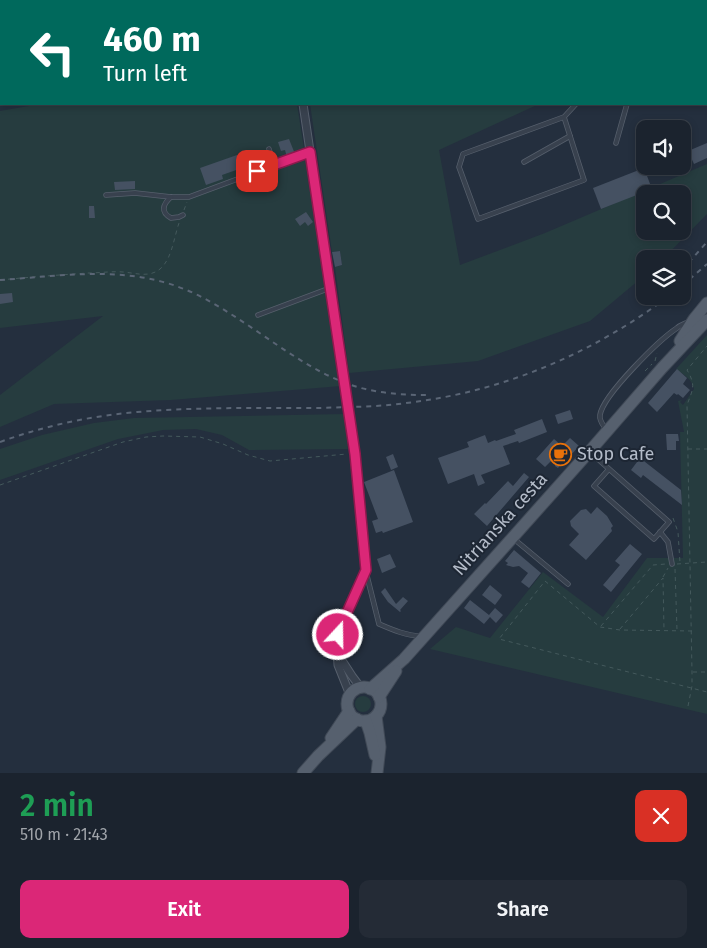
<!DOCTYPE html>
<meta charset="utf-8">
<style>
:root{--surface:#1b232e;--page:#242b36;--text:#f1f3f6;--muted:#a0a4aa;--line:#39404a;--accent:#db2777}
body{margin:0;font-family:"Fira Sans",sans-serif;background:var(--page);color:var(--text);height:100vh;display:flex;flex-direction:column;font-size:19px;white-space:nowrap}
*{box-sizing:border-box;margin:0}
p{font-size:16px;color:var(--muted)}
.icon{flex:none;width:28px;height:28px;fill:none;stroke:currentColor;stroke-width:2;stroke-linecap:round;stroke-linejoin:round}
.map{position:relative;height:773px;overflow:hidden}
.side{display:flex;flex-direction:column;background:var(--surface);flex:1}
.side>*{flex:none}
.hud{position:absolute;left:0px;top:0px;width:708px;height:105px;box-shadow:0 2px 8px #0003,0 0 0 1px var(--line);background:#00695c;color:#fff;overflow:hidden}
.fabs{position:absolute;left:636px;top:120px;display:grid;gap:10px}
.fabs a{display:grid;place-items:center;width:55px;height:55px;border-radius:10px;background:var(--surface);box-shadow:0 2px 8px #0003,0 0 0 1px var(--line);font-size:25px}
.pin{position:absolute;display:grid;place-items:center;width:42px;height:42px;color:#fff;margin:-21px;border-radius:10px;box-shadow:0 2px 8px #0006}
.me{position:absolute;width:55px;margin:-28px;rotate:21deg;stroke-linejoin:round;filter:drop-shadow(0 0 4px #0008)}
.turn{display:flex;align-items:center;gap:18px;height:105px;padding:0 20px;font-size:22px}
.turn .icon{width:65px;height:65px;stroke-width:2.5}
.turn b{display:block;font-size:35px;line-height:42px}
.round{display:grid;place-items:center;flex:none;width:52px;height:52px;border-radius:10px;background:var(--page)}
.summary{display:flex;align-items:center;justify-content:space-between;height:85px;padding:0 20px}
h1{font-size:30px;font-weight:600;line-height:38px;color:#1e9e55}
.action{display:flex;gap:10px;margin-top:auto;padding:10px 20px}
.action a{flex:1;height:58px;border-radius:10px;background:var(--accent);color:#fff;font-size:20px;font-weight:600;line-height:58px;text-align:center}
.action a+a{background:var(--page);color:var(--text)}
.map>svg:first-child{display:block}
</style>
<div class="map">
<svg width="707" height="773" viewBox="0 0 707 773">
<rect width="100%" height="100%" fill="#242f3e"/>
<g fill="#263c3f" fill-rule="evenodd">
<polygon points="449,0 707,0 707,26 706,1 446,1"/>
<polygon points="40,104 297,104 341,386 171,400 54,404 0,427 0,395 103,316 0,328 0,111"/>
<path d="M 310,104 L 539,104 L 439,150 L 460,265 L 545,233 L 707,164 L 707,214 L 663,259 L 645,259 L 645,275 L 590,321 L 478,361 L 349,373 L 335,267 L 342,265 L 340,251 L 332,252 ZM 645,194 L 682,194 L 682,231 L 645,231 Z"/>
<path d="M 707,335 L 707,714 L 430,649 L 456,627 L 490,638 L 543,572 L 603,617 L 647,558 L 683,558 L 680,432 L 684,432 L 678,401 L 682,400 L 680,402 L 683,405 L 694,389 C 692,379 684,375 676,369 Z"/>
<polygon points="345,414 348,449 249,450 222,435 196,429 163,430 118,439 0,480 0,449 42,435 94,423 134,418"/>
<circle cx="363" cy="704" r="8"/>
</g>
<g fill="#455162">
<polygon points="289,139 295,154 287,157 285,150 281,151 278,142"/>
<polygon points="707,143 707,158 694,164 688,151"/>
<polygon points="237,155 242,168 222,175 223,179 206,185 200,168"/>
<polygon points="644,168 652,189 601,209 593,188"/>
<polygon points="135,181 135,189 115,190 114,182"/>
<polygon points="89,206 94,206 95,218 89,218"/>
<polygon points="306,212 313,222 308,226 305,222 300,226 295,219"/>
<polygon points="340,251 342,265 335,267 332,252"/>
<polygon points="12,293 13,302 0,304 0,294"/>
<polygon points="677,369 687,378 683,384 690,390 683,398 678,394 677,395 674,393 657,412 648,403"/>
<polygon points="570,410 573,419 558,424 555,415"/>
<polygon points="542,419 547,432 519,443 518,441 503,446 510,464 481,475 485,483 478,486 474,474 448,484 438,458 469,447 467,442 485,435 488,443 495,440 496,441 516,434 514,430"/>
<polygon points="666,434 678,434 679,441 676,441 676,450 667,450"/>
<polygon points="570,438 579,446 571,455 569,454 558,468 555,466 555,457 545,467 536,459 554,439 562,446"/>
<polygon points="393,454 398,467 391,470 386,457"/>
<polygon points="640,458 681,490 682,505 643,475 641,478 631,470"/>
<polygon points="394,470 413,522 383,533 382,531 376,533 372,521 378,519 364,482"/>
<polygon points="524,473 529,477 487,526 474,514 485,503 486,504 508,481 513,486"/>
<polygon points="597,507 607,516 613,526 611,528 612,531 586,560 569,545 579,534 571,526 570,521 581,510 586,509 591,514"/>
<polygon points="630,544 642,554 611,592 603,585 620,565 615,561"/>
<polygon points="514,550 541,573 529,588 521,582 528,573 519,566 513,567 506,565 508,563 505,561"/>
<polygon points="390,554 396,567 382,573 377,559"/>
<polygon points="490,585 502,595 501,597 495,605 482,595"/>
<polygon points="385,588 396,604 403,597 408,601 400,610 401,611 400,612 388,602 381,592"/>
<polygon points="470,600 489,615 495,608 503,615 496,623 490,617 484,624 464,608"/>
</g>
<g fill="none" stroke-linecap="round" stroke-linejoin="round">
<defs>
<g id="lane">
<polyline points="381,1 382,0"/>
<polyline points="706,45 707,45"/>
<polyline points="564,117 584,180 478,219 459,167 463,154 564,117 576,104"/>
<polyline points="616,143 627,104"/>
<polyline points="269,149 274,165"/>
<polyline points="524,162 570,136"/>
<polyline points="106,195 135,193 171,197 189,197 310,152"/>
<path d="M 171,197 C 163,204 160,212 171,218 L 179,217 L 183,215"/>
<polyline points="258,315 330,288"/>
<path d="M 606,429 C 603,425 599,421 600,415 C 603,395 659,340 677,328 C 680,325 684,324 688,322"/>
<polyline points="591,453 669,522 654,539 594,486 609,469"/>
<polyline points="660,532 668,542 672,564"/>
<polyline points="514,539 568,584"/>
<path d="M 366,572 L 379,624 C 393,630 407,636 422,636"/>
</g>
<g id="street">
<polyline points="288,0 288,1"/>
<polyline points="303,104 355,454 366,570 341,626 338,635 337,651 338,665 350,695"/>
<polyline points="339,656 352,676 361,688"/>
</g>
<g id="primary">
<polyline points="680,341 694,319 707,303"/>
<circle cx="364" cy="704" r="17"/>
<polyline points="370,689 404,659 589,452 662,368 707,320"/>
<polyline points="379,697 396,671"/>
<polyline points="376,716 380,747 377,773"/>
<polyline points="366,721 370,733 375,755"/>
<polyline points="331,738 349,711"/>
<polyline points="303,773 318,756 357,719"/>
</g>
</defs>
<use href="#lane" stroke="#565f6c" stroke-width="5.5"/>
<use href="#street" stroke="#565f6c" stroke-width="9"/>
<use href="#primary" stroke="#414a57" stroke-width="13"/>
<g stroke="#44595c" stroke-width="1" stroke-dasharray="4 4" stroke-linecap="butt">
<polyline points="184,210 187,202"/>
<path d="M 0,280 C 30,277 59,275 88,273 C 100,273 112,271 123,272 C 136,273 149,278 160,269 C 172,259 174,237 179,223"/>
<polyline points="655,361 657,353"/>
<polyline points="645,371 652,364"/>
<polyline points="688,449 707,449"/>
<polyline points="0,485 123,442 146,437 163,436 200,437 223,444 248,455 270,461 347,454"/>
<polyline points="673,518 678,532 680,563"/>
<polyline points="677,564 707,562"/>
<polyline points="675,569 677,630"/>
<polyline points="663,577 668,568"/>
<polyline points="601,626 653,565 666,564"/>
<polyline points="620,629 663,578 664,630"/>
<polyline points="692,631 620,630 600,627 545,581 499,639 707,692"/>
<polyline points="693,672 707,672"/>
<path d="M 688,706 L 692,686 L 692,672 L 687,405 C 693,389 696,385 687,370 L 707,346"/>
</g>
<use href="#lane" stroke="#38414e" stroke-width="4"/>
<use href="#street" stroke="#38414e" stroke-width="7"/>
<use href="#primary" stroke="#56606e" stroke-width="11"/>
<g stroke="#5a6575" stroke-width="2" stroke-dasharray="5 5" stroke-linecap="butt">
<polyline points="682,270 707,242"/>
<path d="M 0,280 C 61,276 125,265 184,289 C 202,296 220,307 237,318 C 273,341 310,371 351,385 C 375,393 400,395 426,395"/>
<polyline points="682,286 707,264"/>
<path d="M 0,442 C 44,426 90,416 137,412 C 197,407 258,408 319,408 C 348,407 377,407 406,403 C 502,392 592,354 669,296"/>
</g>
</g>
<g fill="none" stroke-linecap="round" stroke-linejoin="round">
<defs>
<polyline id="route" points="257,171 310,152 355,454 366,570 341,626 338,635"/>
</defs>
<use href="#route" stroke="#8e194d" stroke-width="12"/>
<use href="#route" stroke="#db2777" stroke-width="9"/>
</g>
<defs>
<symbol id="cafe-ring" viewBox="-11 -11 22 22"><circle r="9.5" fill="#1d2633" stroke="#e8710a" stroke-width="1.5"/><path d="M-5.5-4.5H6V0H3Q3 3.5 0 3.5H-2.5Q-5.5 3.5-5.5 0ZM3-3.2v2h1.7v-2ZM-6 4.5H4V6H-6Z" fill="#e8710a"/></symbol>
</defs>
<g fill-rule="evenodd">
<use href="#cafe-ring" x="548" y="442" width="25" height="25"/>
</g>
<g text-anchor="middle" dominant-baseline="central" stroke-width="4" stroke-linejoin="round" paint-order="stroke">
<g font-size="18" fill="#b4bcc9" stroke="#1d2633" text-anchor="start">
<text x="577" y="454">Stop Cafe</text>
</g>
<g font-size="18" fill="#b4bcc9" stroke="#1d2633">
<text transform="translate(500 524) rotate(-48)">Nitrianska cesta</text>
</g>
</g>
</svg>
<div class="fabs">
<a><svg class="icon" aria-label="sound" viewBox="0 0 24 24"><path d="M4 9h4l5-4v14l-5-4H4zM17 9q2 3 0 6"/></svg></a>
<a><svg class="icon" aria-label="search" viewBox="0 0 24 24"><circle cx="10" cy="10" r="6"/><path d="M15 15l6 6"/></svg></a>
<a><svg class="icon" aria-label="layers" viewBox="0 0 24 24"><path d="M12 4l9 5-9 5-9-5zM3 14l9 5 9-5"/></svg></a>
</div>
<div class="pin" style="left:257px;top:171px;background:#d93025"><svg class="icon" aria-label="arrive" viewBox="0 0 24 24"><path d="M6 21V4h12l-3 4 3 4H6"/></svg></div>
<svg class="me" style="left:338px;top:635px" viewBox="-20 -20 40 40"><circle r="17" fill="#db2777" stroke="#fff" stroke-width="3"/><path d="M0-11L8 9 0 5-8 9z" fill="#fff"/></svg>
<div class="hud">
<div class="turn"><svg class="icon" aria-label="left" viewBox="0 0 24 24"><path d="M17 20v-9H6M10 6l-5 5 5 5"/></svg><div><b>460 m</b>Turn left</div></div>
</div>
</div>
<section class="side">
<div class="summary"><div><h1>2 min</h1><p>510 m · 21:43</p></div><a class="round" style="background:#d93025;color:#fff"><svg class="icon" aria-label="close" viewBox="0 0 24 24"><path d="M6 6l12 12M18 6L6 18"/></svg></a></div>
<div class="action"><a>Exit</a><a>Share</a></div>
</section>
